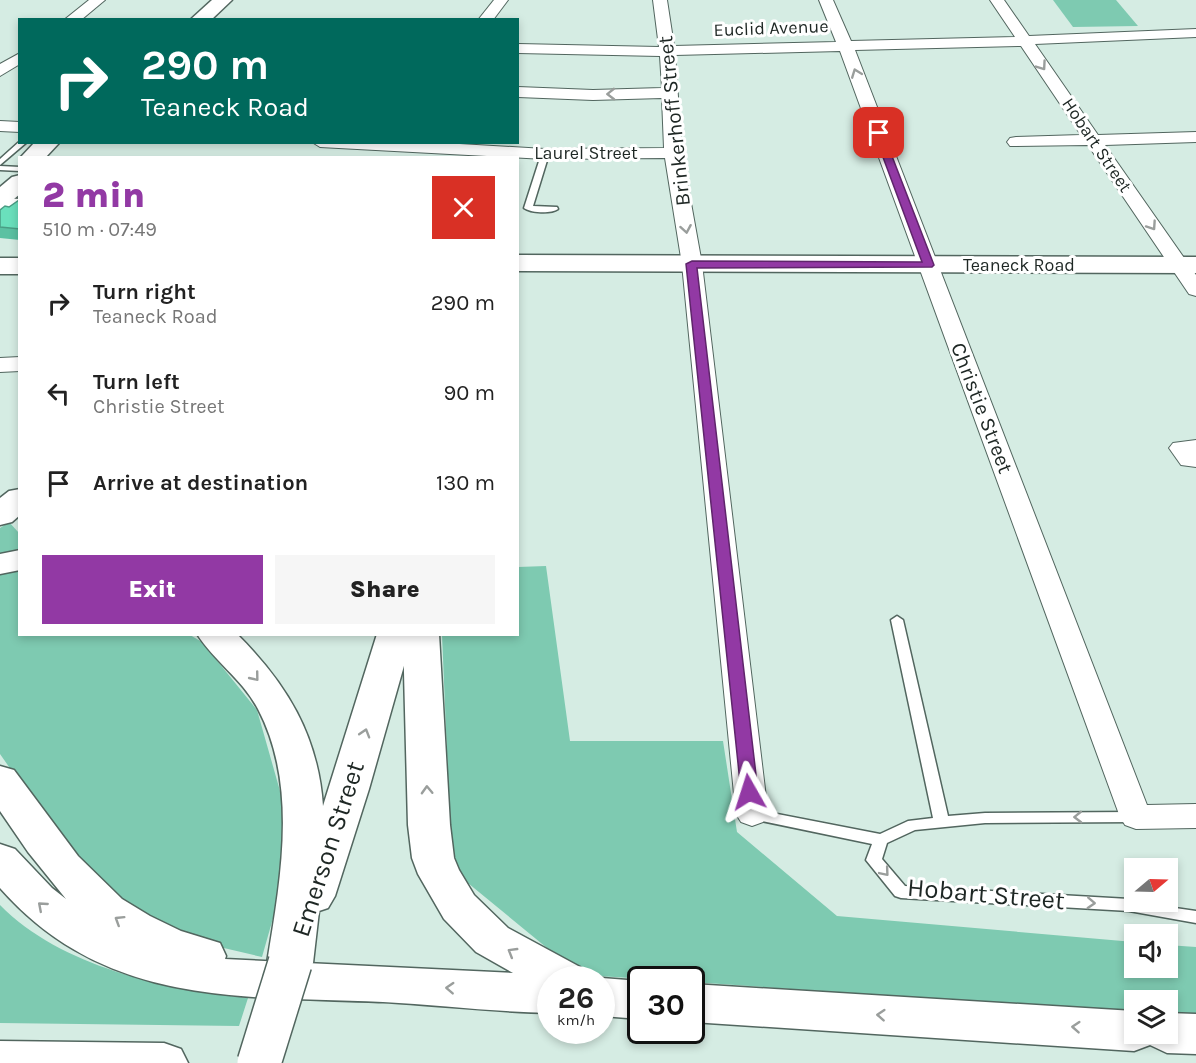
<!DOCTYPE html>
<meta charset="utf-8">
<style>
:root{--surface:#fff;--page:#f6f6f6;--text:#222;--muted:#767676;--accent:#9239a4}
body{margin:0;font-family:Karla,sans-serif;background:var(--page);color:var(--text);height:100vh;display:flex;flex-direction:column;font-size:22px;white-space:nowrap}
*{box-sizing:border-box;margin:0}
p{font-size:20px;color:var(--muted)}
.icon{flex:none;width:33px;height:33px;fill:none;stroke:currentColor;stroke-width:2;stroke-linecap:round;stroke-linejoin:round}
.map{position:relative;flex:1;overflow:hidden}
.details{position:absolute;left:18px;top:156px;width:501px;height:480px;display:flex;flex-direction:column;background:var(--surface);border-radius:0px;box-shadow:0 3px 9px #0003}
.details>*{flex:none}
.hud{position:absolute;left:18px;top:18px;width:501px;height:126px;border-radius:0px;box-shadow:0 3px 9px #0003;background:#00695c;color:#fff;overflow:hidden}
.needle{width:39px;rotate:71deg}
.controls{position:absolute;left:1124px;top:858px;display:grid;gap:12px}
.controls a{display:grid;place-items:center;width:54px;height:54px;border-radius:0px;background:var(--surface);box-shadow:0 3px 9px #0003;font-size:30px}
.speed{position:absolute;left:537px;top:966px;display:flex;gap:12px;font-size:30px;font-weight:700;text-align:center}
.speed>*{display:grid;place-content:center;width:78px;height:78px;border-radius:50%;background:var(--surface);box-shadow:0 3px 9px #0003;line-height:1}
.speed small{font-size:15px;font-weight:400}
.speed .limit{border:3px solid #111;border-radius:9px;background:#fff;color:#111}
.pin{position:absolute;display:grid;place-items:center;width:51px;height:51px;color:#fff;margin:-26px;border-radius:12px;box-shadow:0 3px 9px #0006}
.me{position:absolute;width:66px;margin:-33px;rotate:354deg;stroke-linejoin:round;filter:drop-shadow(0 0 4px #0008)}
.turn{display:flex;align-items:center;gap:21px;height:126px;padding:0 24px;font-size:27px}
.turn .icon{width:78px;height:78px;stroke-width:2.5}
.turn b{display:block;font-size:42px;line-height:51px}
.round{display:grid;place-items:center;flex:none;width:63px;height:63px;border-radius:0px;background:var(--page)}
.overview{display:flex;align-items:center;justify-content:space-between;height:102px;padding:0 24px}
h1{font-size:36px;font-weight:800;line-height:45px;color:var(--accent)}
.cta{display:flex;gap:12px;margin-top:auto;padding:12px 24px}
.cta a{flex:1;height:69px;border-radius:0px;background:var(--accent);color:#fff;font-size:24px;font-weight:800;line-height:69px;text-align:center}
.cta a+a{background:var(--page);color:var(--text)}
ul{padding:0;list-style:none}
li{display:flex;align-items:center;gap:18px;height:90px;padding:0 24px}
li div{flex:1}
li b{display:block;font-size:22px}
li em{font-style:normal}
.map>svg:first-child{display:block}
</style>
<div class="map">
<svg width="1196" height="1063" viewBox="0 0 1196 1063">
<rect width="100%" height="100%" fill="#d5ece3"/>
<g fill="#7ecab1">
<polygon points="1053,0 1116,0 1138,26 1073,27"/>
<polygon points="9,522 19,533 19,552 0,555 0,528"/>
<polygon points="546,566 570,741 723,741 737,832 837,916 1134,942 1134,968 1167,968 1167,945 1196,947 1196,1017 1167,1015 1167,1000 1134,1000 1134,1013 692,982 692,980 649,979 580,975 452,870 442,635 518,634 518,567"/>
<polygon points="11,570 19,571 20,634 190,635 202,642 257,710 286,812 279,897 262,957 198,942 126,908 65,847 0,754 0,574"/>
<path d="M 0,905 C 61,967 165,989 248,998 L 239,1026 L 0,1023 Z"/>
</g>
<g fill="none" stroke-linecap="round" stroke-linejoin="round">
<defs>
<g id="lane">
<polygon points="20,141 20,142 27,142 0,165 0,159"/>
<path d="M 542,152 L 549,154 L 533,206 L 557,207 L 558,209 C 551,214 531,213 524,208 Z"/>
<polygon points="0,166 20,167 20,171 0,170"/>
<polygon points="897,616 903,620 948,816 985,813 1135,812 1140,813 1142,817 1140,821 1135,822 985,823 915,830 887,843 882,859 905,886 1129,899 1134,900 1134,902 1196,911 1196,923 1129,911 901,898 895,896 866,860 872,844 747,818 745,814 747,810 752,809 880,834 908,821 933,818 891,620"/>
</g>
<g id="street">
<polygon points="89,0 105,0 81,20 64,20"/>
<polygon points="494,0 508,0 493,20 478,20"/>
<polygon points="653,0 667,0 674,46 836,42 819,0 833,0 851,41 1015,37 990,0 1004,0 1029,36 1196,29 1196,37 1035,44 1098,135 1196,132 1196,142 1105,145 1196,275 1196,296 1189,294 1088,145 1010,146 1007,142 1010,138 1016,137 1081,135 1021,46 855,50 1147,805 1196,804 1196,828 1136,829 1125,825 1120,817 840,51 675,55 682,153 702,264 768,814 763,822 752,826 741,822 736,814 682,264 665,158 545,159 320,147 312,142 426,142 545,149 664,148 662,98 593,100 518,97 518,87 593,90 662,88 660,56 518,53 518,44 659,47"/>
<polygon points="20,53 20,64 0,76 0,64"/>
<polygon points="0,121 20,122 20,132 0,131"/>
<polygon points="0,198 20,199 20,210 0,210"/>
<polygon points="20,357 20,371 0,372 0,358"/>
<polygon points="1196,440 1196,467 1181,465 1169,448 1173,443"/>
</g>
<path id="secondary" d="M 197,634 L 237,634 C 287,684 318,735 323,806 L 377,634 L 413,634 L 369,789 L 335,896 L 328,908 L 319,911 L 313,963 L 306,976 L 290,981 L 274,976 L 267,963 C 280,881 299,787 258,709 C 243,680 215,662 197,634 Z"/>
<g id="primary">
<polygon points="518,255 1196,257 1196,273 518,271"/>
<rect x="0" y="258" width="20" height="16"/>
</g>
<g id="highway">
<polygon points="212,0 232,0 211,20 190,20"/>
<polygon points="35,142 60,142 45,158 20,158"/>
<polygon points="20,175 20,194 8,204 0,206 0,187 12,177"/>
<polygon points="20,489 20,515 12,522 0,525 0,498 9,491"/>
<polygon points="20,550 20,570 0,574 0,554"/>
<path d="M 403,634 L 439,634 L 450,825 L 454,858 L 459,870 L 474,895 L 508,928 L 580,967 L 587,980 L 550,980 L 550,1013 C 495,1012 438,1005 383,1002 C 239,996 105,1007 0,888 L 0,844 L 15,849 L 52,888 L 66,899 L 28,852 L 0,811 L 0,766 L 14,770 L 78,856 L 122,899 L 150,916 L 181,931 L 220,943 L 226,956 L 225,959 L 513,973 L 476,952 L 444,919 L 418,874 L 412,858 L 408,825 Z"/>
<polygon points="602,978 640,981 640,1019 602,1016 602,980 598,980"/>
<polygon points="692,984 1134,1011 1134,1034 1167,1034 1167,1013 1196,1014 1196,1054 1167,1053 1150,1045 1134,1051 692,1022"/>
<polygon points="0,1041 164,1043 181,1049 188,1063 0,1063"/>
</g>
</defs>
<use href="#lane" stroke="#52665f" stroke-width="3"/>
<use href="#street" stroke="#52665f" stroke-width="2"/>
<use href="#secondary" stroke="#52665f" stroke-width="3"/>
<use href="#primary" stroke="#52665f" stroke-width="3"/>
<use href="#highway" stroke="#52665f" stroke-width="3"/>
<use href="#lane" fill="#fff" fill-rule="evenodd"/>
<use href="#street" fill="#fff" fill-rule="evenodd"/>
<use href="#secondary" fill="#fff" fill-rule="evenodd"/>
<use href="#primary" fill="#fff" fill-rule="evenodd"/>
<use href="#highway" fill="#fff" fill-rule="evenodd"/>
<defs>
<polyline id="secondary-bridge" points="259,1063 290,963"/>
</defs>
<use href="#secondary-bridge" stroke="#52665f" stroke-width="46" stroke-linecap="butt"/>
<use href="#secondary-bridge" stroke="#fff" stroke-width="43"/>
</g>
<polygon fill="#5bc1a2" points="20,198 20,240 0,238 0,210 9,207 19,200"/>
<polygon fill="#6ae0bc" stroke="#4a9d84" stroke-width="1.5" points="20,198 20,229 0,227 0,210 5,206 9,207 19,200"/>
<defs><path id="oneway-chevron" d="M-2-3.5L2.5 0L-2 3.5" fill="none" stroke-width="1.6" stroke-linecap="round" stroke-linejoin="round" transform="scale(1.5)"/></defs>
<g stroke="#9a9e9c">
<use href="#oneway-chevron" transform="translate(1042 66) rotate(55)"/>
<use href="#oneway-chevron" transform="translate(856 73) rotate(-111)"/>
<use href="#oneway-chevron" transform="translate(611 94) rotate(179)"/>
<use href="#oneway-chevron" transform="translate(1152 226) rotate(56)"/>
<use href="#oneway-chevron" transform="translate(686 229) rotate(80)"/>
<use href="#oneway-chevron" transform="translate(255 677) rotate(51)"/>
<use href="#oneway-chevron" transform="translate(365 733) rotate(-73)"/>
<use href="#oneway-chevron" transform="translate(427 790) rotate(-92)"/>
<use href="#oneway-chevron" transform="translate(1078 817) rotate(179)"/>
<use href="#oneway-chevron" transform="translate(885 872) rotate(50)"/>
<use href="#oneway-chevron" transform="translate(1091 903) rotate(3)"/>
<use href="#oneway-chevron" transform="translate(42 906) rotate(-139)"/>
<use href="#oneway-chevron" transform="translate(119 920) rotate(-148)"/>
<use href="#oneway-chevron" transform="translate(512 952) rotate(-149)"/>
<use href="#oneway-chevron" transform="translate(450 988) rotate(-177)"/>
<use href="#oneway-chevron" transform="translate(881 1015) rotate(-176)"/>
<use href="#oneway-chevron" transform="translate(1076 1027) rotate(-176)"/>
</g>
<polygon fill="#9239a4" stroke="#5f256b" stroke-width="1.5" points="875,131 883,133 934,265 932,267 697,268 758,792 755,796 744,796 741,792 686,264 692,261 922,262 874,133"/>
<g text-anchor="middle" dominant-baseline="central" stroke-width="6" stroke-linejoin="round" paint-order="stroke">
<g font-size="18" fill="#1e2724" stroke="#fff">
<text transform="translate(771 28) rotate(-2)">Euclid Avenue</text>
<text transform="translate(1097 145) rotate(56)">Hobart Street</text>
<text x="586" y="153">Laurel Street</text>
<text x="1019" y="265">Teaneck Road</text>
</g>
<g font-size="21" fill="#1e2724" stroke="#fff">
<text transform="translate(674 121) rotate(-96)">Brinkerhoff Street</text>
<text transform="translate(982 408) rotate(69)">Christie Street</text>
</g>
<g font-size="26" fill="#1e2724" stroke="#fff">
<text transform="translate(328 849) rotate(-72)">Emerson Street</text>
<text transform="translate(986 894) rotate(5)">Hobart Street</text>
</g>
</g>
</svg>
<div class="controls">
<a><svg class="needle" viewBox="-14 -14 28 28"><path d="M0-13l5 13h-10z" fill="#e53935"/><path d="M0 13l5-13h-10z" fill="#767676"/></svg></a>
<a><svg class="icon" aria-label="sound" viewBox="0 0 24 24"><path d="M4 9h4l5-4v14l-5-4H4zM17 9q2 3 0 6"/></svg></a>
<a><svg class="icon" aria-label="layers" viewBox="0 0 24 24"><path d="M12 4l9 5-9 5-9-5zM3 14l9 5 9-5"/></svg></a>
</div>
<div class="speed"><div>26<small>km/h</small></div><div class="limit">30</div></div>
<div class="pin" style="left:879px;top:133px;background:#d93025"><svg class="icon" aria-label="arrive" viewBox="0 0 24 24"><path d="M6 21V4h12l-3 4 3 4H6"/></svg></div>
<svg class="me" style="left:749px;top:792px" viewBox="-20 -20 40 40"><path d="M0-17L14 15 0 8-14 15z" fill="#9239a4" stroke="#fff" stroke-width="4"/></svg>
<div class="hud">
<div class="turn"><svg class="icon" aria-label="right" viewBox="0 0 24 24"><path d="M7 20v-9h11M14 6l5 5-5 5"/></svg><div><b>290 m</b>Teaneck Road</div></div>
</div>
<section class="details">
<div class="overview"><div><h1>2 min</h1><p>510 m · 07:49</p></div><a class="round" style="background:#d93025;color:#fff"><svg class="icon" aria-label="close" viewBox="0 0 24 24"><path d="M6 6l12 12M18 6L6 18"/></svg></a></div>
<ul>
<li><svg class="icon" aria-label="right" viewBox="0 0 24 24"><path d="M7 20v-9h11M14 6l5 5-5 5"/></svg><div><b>Turn right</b><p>Teaneck Road</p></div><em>290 m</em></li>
<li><svg class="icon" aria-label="left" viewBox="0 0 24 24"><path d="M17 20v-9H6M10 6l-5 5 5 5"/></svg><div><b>Turn left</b><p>Christie Street</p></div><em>90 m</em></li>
<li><svg class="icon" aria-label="arrive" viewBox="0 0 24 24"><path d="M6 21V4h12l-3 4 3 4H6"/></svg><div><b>Arrive at destination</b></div><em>130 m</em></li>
</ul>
<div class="cta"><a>Exit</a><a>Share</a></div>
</section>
</div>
